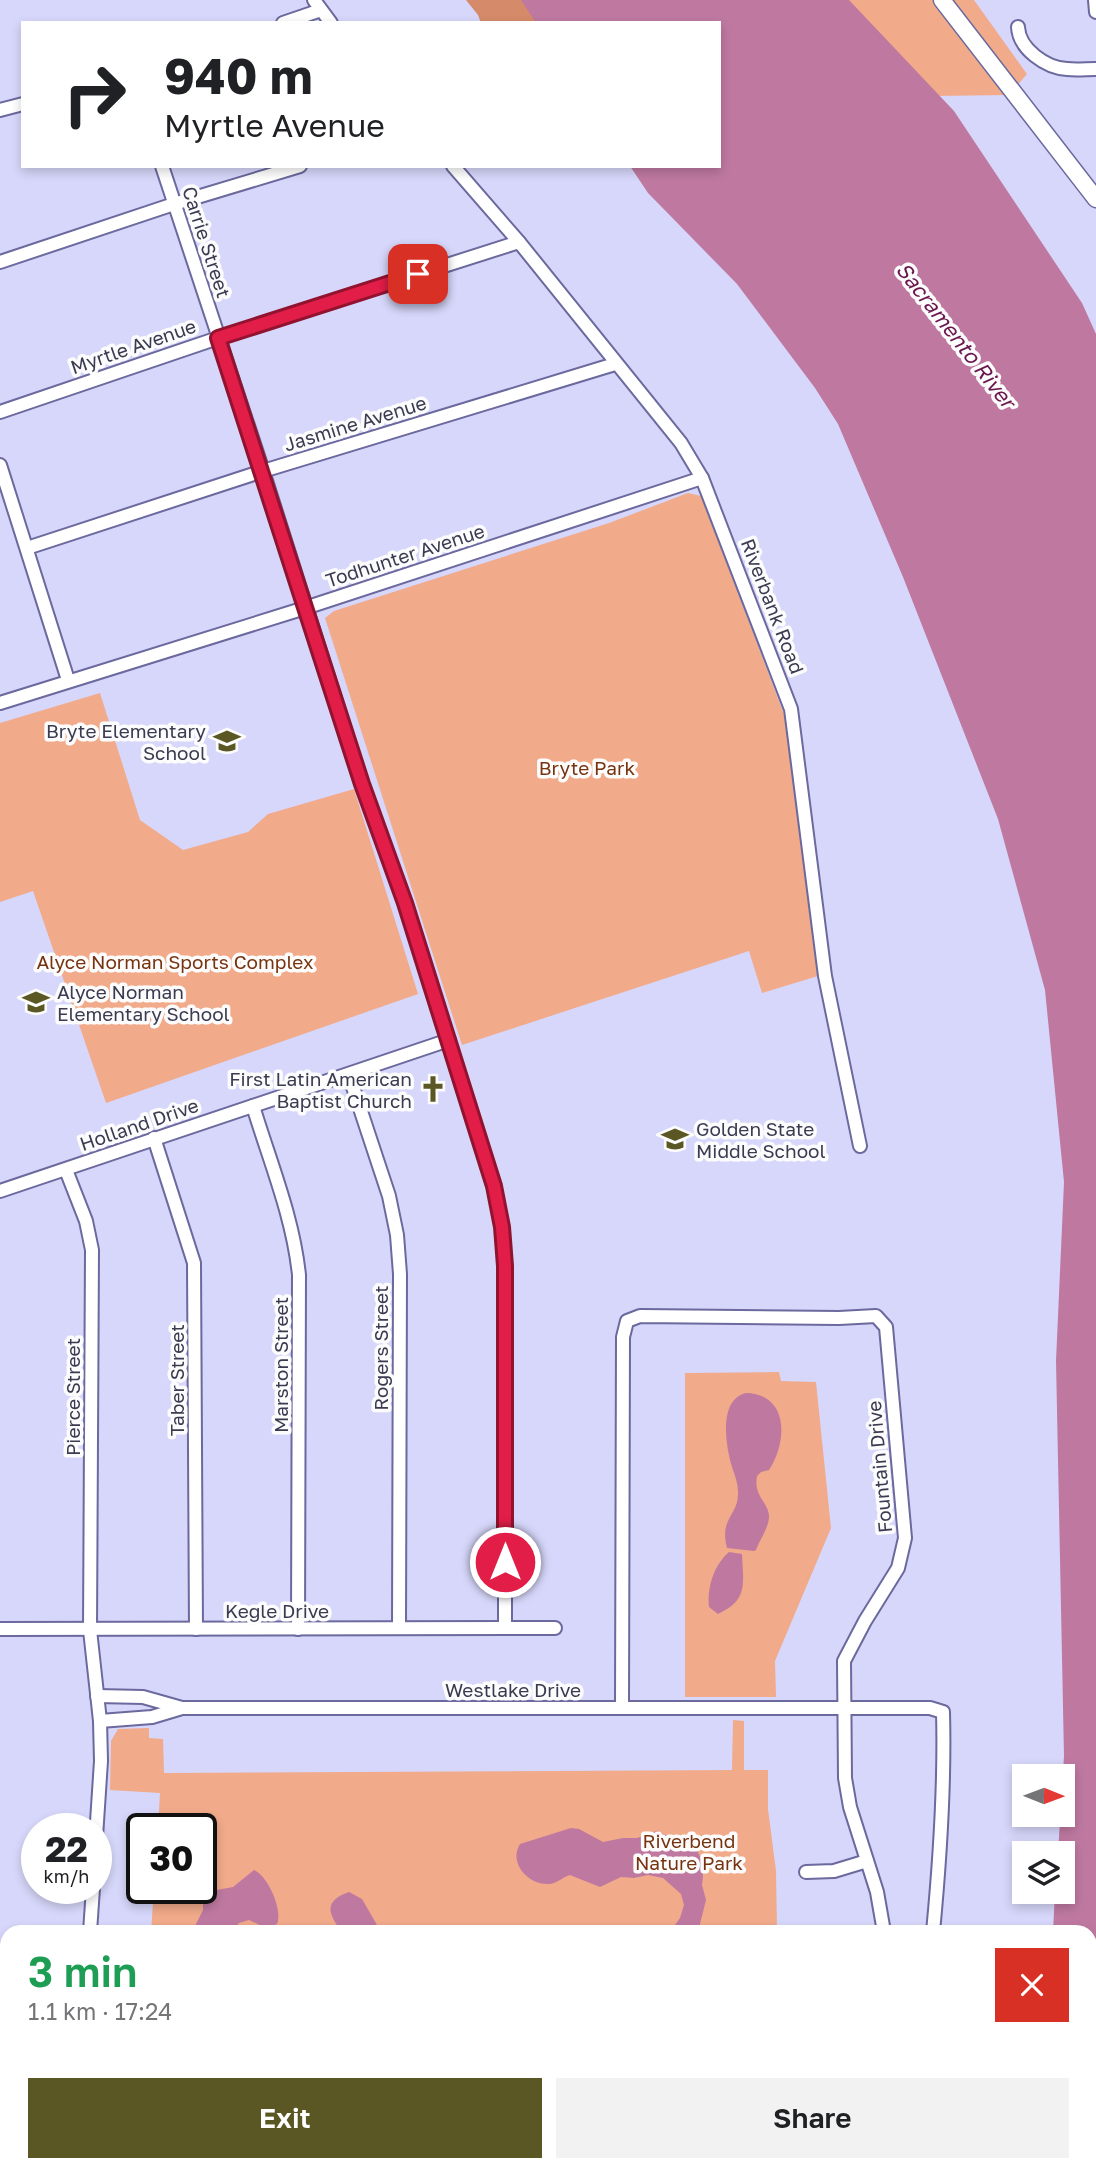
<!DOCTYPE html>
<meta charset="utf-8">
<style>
:root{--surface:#fff;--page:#f2f2f2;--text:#202124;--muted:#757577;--accent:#5b5724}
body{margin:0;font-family:"Golos Text",sans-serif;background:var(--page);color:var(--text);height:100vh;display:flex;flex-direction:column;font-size:26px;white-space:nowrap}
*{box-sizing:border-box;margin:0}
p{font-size:23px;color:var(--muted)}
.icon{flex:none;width:38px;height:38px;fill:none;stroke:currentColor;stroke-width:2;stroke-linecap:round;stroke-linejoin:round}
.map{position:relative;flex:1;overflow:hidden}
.drawer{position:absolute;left:0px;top:1925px;width:1097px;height:247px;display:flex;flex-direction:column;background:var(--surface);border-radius:21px 21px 0 0;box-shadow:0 4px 10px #0003}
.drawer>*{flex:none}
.guide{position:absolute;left:21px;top:21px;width:700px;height:147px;border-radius:0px;box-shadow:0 4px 10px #0003;background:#fff;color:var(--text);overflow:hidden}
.needle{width:46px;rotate:91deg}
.tools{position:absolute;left:1012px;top:1764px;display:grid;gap:14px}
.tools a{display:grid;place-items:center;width:63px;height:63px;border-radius:0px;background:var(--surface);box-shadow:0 4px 10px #0003;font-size:35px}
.speed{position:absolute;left:21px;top:1813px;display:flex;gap:14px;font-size:35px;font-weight:700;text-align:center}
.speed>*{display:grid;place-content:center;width:91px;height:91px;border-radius:50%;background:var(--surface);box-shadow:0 4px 10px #0003;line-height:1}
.speed small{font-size:18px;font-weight:400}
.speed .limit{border:4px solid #111;border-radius:10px;background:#fff;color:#111}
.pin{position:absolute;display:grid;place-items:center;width:60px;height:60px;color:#fff;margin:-30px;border-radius:14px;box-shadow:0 4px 10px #0006}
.me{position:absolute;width:77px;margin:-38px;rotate:0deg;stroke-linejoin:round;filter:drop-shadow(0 0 5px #0008)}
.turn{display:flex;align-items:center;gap:24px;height:147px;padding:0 28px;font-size:32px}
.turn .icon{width:91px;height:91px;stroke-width:2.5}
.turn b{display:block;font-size:49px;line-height:60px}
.round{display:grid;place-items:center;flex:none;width:74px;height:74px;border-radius:0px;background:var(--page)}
.headline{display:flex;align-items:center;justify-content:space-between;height:119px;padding:0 28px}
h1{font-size:42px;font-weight:600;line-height:52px;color:#1e9e55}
.action{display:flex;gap:14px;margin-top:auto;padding:14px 28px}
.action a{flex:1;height:80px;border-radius:0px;background:var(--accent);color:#fff;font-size:28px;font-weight:600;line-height:80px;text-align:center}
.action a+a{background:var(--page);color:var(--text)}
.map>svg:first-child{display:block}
</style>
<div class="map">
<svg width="1096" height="2171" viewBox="0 0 1096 2171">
<rect width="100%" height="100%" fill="#d7d7fb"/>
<g fill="#f1aa8a">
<polygon points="848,0 974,0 1027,74 1009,95 932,96"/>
<polygon points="688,493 701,496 785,717 818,976 762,993 749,951 462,1045 325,618 334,611 609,523"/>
<polygon points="100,693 140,820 183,850 248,832 268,814 354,789 418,994 106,1103 33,891 0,902 0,723"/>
<polygon points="779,1372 781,1381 816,1382 831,1528 775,1661 776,1697 685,1697 685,1373"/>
<polygon points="733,1720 744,1721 744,1770 768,1770 768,1809 776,1871 777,1932 583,1932 572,1927 541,1932 151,1932 154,1888 201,1888 201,1829 158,1829 160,1793 110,1790 111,1741 118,1729 149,1728 149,1738 163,1739 164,1773 732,1770"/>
<polygon points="588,2165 752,2165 751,2171 585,2171"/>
</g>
<polygon fill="#d58b69" points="466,0 522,0 543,23 481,23 478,15"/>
<g fill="#bf79a1">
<polygon points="521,0 849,0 954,111 1082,303 1096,334 1096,2171 1025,2171 1026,2165 1090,2165 1090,1932 1053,1932 1055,1892 1062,1892 1062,1853 1058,1853 1064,1756 1056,1361 1064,1182 1045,990 998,819 903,577 838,424 815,388 737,284 648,193 630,166 719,166 719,23 536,23"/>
<path d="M 746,1393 C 790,1394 787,1443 769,1470 L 761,1472 L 757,1476 C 753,1497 770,1503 769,1518 C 768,1529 760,1539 756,1550 L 754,1551 L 727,1548 C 719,1517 739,1516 738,1492 C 738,1479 731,1468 729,1455 C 725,1436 721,1399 746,1393 Z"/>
<path d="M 729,1552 L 742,1554 C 743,1583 749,1600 718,1614 L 709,1607 C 707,1587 714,1565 729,1552 Z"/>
<path d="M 571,1828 L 579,1829 L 603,1842 L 623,1838 L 637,1838 L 657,1831 L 676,1840 L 695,1844 L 700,1857 L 703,1876 L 702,1885 L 706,1900 L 698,1932 L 670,1932 L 680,1918 L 684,1905 L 681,1894 L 663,1878 L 648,1875 L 634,1878 L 621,1877 L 600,1887 L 570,1875 C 563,1877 557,1883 550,1884 C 529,1886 508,1863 520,1844 Z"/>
<path d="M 254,1870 C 268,1876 283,1910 277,1924 L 266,1928 L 249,1920 L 239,1923 L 232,1932 L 192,1932 L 203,1910 L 203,1899 L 206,1892 L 233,1887 Z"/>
<path d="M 349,1892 L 362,1899 L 381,1932 L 342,1932 C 328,1914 323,1901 349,1892 Z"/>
</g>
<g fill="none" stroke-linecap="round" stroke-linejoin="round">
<defs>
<g id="minor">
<polyline points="314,0 331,23"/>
<polyline points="1095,0 1096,12"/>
<polyline points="283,23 321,10"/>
<path d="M 1018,27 C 1019,49 1046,68 1067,69 C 1076,70 1086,69 1096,69"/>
<polyline points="0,110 23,104"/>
<polyline points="162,166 263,471 362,784 405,903 494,1187 502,1227 505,1266 505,1628"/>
<polyline points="453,166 519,242 681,443 702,478 791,709 825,976 860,1146"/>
<polyline points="0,262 174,204 300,166"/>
<polyline points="0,412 218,338 519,242"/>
<polyline points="0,465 68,680"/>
<polyline points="27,548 263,471 615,364"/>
<polyline points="0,703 305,608 702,478"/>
<polyline points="349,1075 389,1196 397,1235 400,1274 399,1628"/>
<path d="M 253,1106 C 270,1162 293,1217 299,1275 L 298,1629"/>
<polyline points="154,1138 194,1263 196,1629"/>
<polyline points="66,1170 86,1221 92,1250 90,1630 100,1721 101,1761 96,1837"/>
<polyline points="0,1191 449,1040"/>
<polyline points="0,1629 555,1628"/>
<polyline points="97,1696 143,1697 182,1708"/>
<polyline points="622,1708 623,1337 627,1321 640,1316 839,1318 876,1316 886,1327 905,1538 898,1568 865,1621 844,1661 845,1778 850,1807 877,1892 884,1932"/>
<path d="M 100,1721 L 152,1717 L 182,1708 L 930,1708 L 943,1712 C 945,1785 940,1859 933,1932"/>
<polyline points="806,1872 834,1871 867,1861"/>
<polyline points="90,1932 93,1888"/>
<polyline points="0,2037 7,2039"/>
<polyline points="351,2169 355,2171"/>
<polyline points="11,2171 15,2165"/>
<polyline points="507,2171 511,2165"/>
<polyline points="847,2171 849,2165"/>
<polyline points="897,2171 898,2165"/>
</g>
<polyline id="major" points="942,0 1096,199"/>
</defs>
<use href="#minor" stroke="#6b699d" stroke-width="16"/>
<use href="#major" stroke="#6b699d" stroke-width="19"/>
<use href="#minor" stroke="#fff" stroke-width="12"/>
<use href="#major" stroke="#fff" stroke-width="16"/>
</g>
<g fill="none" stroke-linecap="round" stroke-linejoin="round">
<defs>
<polyline id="route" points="418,274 218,338 362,784 405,903 494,1186 502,1227 505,1266 505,1562"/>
</defs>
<use href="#route" stroke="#92132f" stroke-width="18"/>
<use href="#route" stroke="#e11d48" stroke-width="12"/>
</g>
<defs>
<symbol id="school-bare" viewBox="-9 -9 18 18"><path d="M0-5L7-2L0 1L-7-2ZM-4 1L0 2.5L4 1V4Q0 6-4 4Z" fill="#5b5724" stroke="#fcfcfc" stroke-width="2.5" paint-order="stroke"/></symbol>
<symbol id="church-bare" viewBox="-9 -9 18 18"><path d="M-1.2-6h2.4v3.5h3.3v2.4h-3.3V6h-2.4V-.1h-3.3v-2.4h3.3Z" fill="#5b5724" stroke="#fcfcfc" stroke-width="2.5" paint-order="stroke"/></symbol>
</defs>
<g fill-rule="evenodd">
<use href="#school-bare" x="208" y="722" width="38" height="38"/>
<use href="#school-bare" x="17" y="983" width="38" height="38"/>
<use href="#church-bare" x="414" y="1070" width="38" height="38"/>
<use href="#school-bare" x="656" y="1120" width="38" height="38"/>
</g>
<g text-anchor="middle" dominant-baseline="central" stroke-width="7" stroke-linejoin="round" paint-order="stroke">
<g font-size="19" fill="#3a3a51" stroke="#fcfcfc">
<text transform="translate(207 242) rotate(72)">Carrie Street</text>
<text transform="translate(133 346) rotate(-19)">Myrtle Avenue</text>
<text transform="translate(355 423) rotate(-17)">Jasmine Avenue</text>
<text transform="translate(405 555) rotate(-18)">Todhunter Avenue</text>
<text transform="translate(773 606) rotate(69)">Riverbank Road</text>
<text transform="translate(139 1124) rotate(-19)">Holland Drive</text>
<text transform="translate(380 1348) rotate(-90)">Rogers Street</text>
<text transform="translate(280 1365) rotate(-90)">Marston Street</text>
<text transform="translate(176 1380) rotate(-90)">Taber Street</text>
<text transform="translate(72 1397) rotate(-90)">Pierce Street</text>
<text transform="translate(879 1467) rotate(-95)">Fountain Drive</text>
<text x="277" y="1610">Kegle Drive</text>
<text x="513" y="1689">Westlake Drive</text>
</g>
<g font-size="19" fill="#3a3a51" stroke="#fcfcfc" text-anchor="end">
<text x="206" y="730">Bryte Elementary<tspan x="206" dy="22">School</tspan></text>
<text x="57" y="991" text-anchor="start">Alyce Norman<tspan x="57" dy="22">Elementary School</tspan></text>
<text x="412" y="1078">First Latin American<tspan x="412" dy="22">Baptist Church</tspan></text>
<text x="696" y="1128" text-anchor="start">Golden State<tspan x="696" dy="22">Middle School</tspan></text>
</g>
<g font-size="19" fill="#77330f" stroke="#fcfcfc">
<text x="587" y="767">Bryte Park</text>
<text x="175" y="961">Alyce Norman Sports Complex</text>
<text x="689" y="1840">Riverbend<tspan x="689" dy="22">Nature Park</tspan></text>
</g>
<g font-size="21" font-style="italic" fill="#6b164e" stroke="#fcfcfc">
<text transform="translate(956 335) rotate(52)">Sacramento River</text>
</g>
</g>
</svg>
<div class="tools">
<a><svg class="needle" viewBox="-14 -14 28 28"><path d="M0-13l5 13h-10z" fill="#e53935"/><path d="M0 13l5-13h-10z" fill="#757577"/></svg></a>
<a><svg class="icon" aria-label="layers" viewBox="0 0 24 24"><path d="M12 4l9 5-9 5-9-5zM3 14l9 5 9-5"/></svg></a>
</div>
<div class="speed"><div>22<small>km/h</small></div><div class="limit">30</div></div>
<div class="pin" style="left:418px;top:274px;background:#d93025"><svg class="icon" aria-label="arrive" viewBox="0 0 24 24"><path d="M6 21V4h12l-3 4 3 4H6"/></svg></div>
<svg class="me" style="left:505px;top:1562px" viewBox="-20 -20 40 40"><circle r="17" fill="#e11d48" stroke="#fff" stroke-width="3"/><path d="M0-11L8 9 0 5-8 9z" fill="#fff"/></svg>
<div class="guide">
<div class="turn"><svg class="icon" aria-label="right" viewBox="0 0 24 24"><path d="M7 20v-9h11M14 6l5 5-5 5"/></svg><div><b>940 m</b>Myrtle Avenue</div></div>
</div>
<section class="drawer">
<div class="headline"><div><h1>3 min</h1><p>1.1 km · 17:24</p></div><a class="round" style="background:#d93025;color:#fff"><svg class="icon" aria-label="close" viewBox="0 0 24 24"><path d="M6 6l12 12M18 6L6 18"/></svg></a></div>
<div class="action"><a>Exit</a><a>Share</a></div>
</section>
</div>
